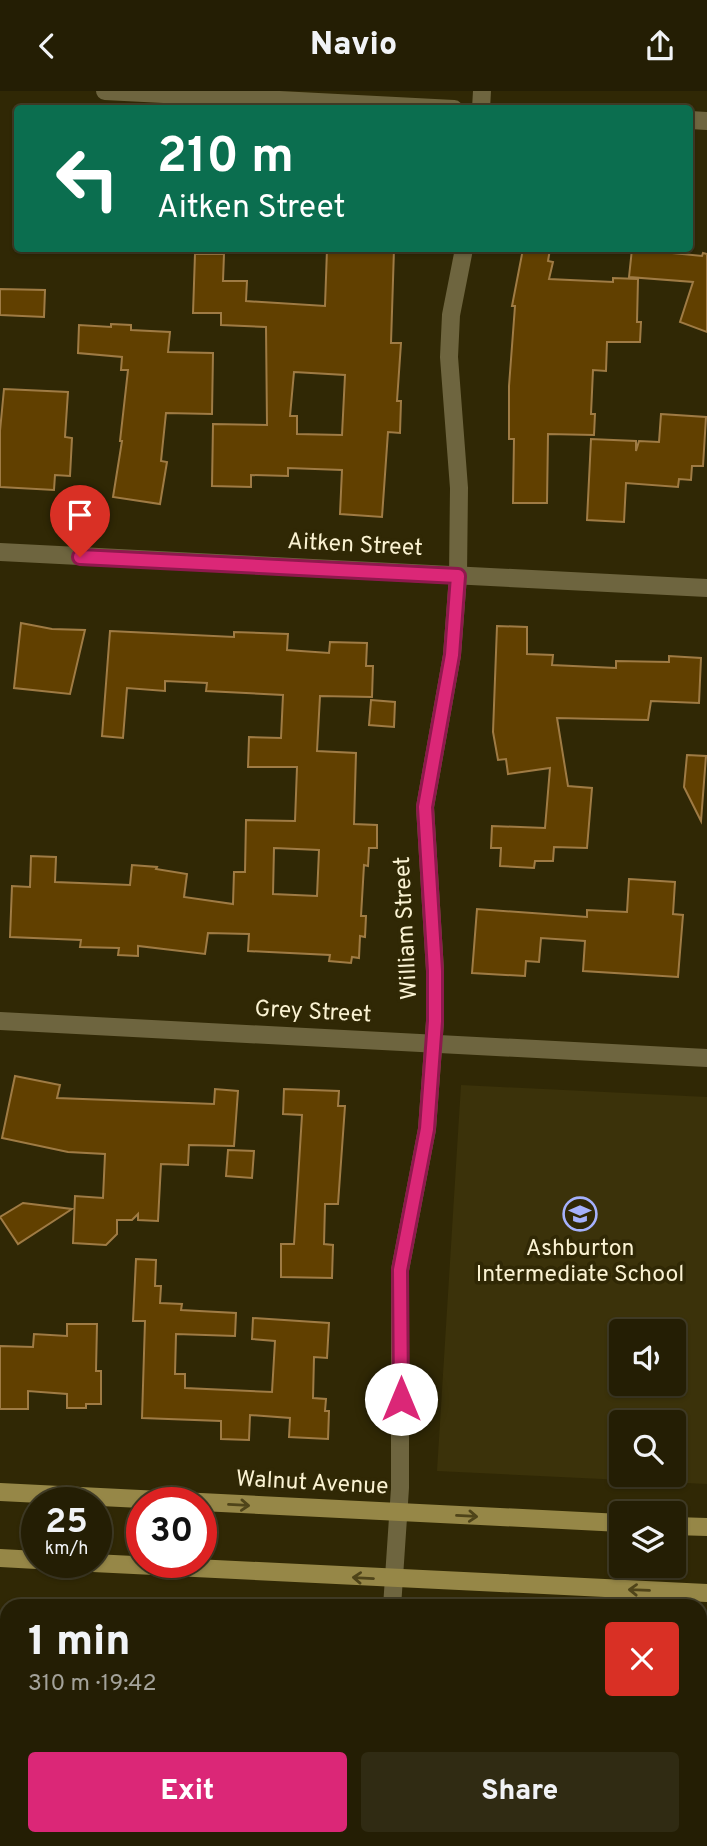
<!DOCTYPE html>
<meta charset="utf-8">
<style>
:root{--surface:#241e04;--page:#302b13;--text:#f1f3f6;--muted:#a3a29a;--line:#413c26;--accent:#db2777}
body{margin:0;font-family:Overpass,sans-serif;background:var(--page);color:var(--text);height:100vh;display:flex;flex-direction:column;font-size:26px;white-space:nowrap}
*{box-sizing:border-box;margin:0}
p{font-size:23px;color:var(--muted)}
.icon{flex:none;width:38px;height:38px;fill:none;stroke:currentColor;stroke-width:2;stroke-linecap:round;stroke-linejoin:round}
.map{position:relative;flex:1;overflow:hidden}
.sheet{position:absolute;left:0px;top:1508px;width:707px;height:247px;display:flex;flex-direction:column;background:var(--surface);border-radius:21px 21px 0 0;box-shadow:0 2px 5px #0004,0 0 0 2px var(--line)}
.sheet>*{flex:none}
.guide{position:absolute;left:14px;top:14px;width:679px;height:147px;border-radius:7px;box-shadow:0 2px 5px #0004,0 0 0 2px var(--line);background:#0b6e4f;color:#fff;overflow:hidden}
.fabs{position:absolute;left:609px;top:1228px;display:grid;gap:14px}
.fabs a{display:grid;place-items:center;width:77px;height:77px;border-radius:7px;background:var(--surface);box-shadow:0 2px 5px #0004,0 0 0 2px var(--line);font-size:35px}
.speed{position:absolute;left:21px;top:1396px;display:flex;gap:14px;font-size:35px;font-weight:700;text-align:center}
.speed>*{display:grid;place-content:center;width:91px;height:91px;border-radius:50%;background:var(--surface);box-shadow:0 2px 5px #0004,0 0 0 2px var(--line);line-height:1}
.speed small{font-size:18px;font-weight:400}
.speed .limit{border:10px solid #d22;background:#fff;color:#111}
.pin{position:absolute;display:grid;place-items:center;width:60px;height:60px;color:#fff;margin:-72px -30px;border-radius:50% 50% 50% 0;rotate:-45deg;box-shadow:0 0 7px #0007}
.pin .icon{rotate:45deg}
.me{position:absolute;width:77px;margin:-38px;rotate:0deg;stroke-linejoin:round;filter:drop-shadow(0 0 5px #0008)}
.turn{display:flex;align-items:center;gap:24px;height:147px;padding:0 28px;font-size:32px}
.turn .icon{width:91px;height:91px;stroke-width:2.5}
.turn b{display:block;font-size:49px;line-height:60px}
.round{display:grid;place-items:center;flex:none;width:74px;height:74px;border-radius:7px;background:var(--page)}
.summary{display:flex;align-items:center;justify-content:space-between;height:119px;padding:0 28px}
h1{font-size:42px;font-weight:800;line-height:52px}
.primary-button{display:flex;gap:14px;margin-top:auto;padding:14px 28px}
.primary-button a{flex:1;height:80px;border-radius:7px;background:var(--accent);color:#fff;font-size:28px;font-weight:800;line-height:80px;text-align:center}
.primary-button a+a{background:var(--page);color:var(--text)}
header{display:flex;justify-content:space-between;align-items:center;height:91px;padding:0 28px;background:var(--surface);font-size:32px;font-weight:800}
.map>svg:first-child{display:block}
</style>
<header><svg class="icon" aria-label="back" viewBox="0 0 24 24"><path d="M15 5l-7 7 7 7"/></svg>Navio<svg class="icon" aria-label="share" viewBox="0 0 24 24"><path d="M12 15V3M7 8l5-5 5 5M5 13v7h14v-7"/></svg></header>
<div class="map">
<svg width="707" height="1755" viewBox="0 0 707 1755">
<rect width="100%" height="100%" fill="#302805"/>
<path fill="#3b320a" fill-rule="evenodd" d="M 461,994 L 707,1006 L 707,1393 L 437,1380 ZM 621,1241 L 674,1241 L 674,1293 L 621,1293 ZM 621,1332 L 674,1332 L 674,1384 L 621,1384 Z"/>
<polygon fill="#702510" points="700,1742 707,1743 707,1755 575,1755 575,1748 700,1748"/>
<g fill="#614000" stroke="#9f7b44" stroke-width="2" fill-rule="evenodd">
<path d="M 327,158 L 394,158 L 391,252 L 401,252 L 397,310 L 401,310 L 400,342 L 388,341 L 382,426 L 340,423 L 342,379 L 288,377 L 288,385 L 251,384 L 251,396 L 212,395 L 213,333 L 267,334 L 266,236 L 221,234 L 221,222 L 193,222 L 195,163 L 224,163 L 223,190 L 247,190 L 246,210 L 325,215 ZM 294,281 L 345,284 L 342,344 L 297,343 L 297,325 L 290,325 Z"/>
<polygon points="523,158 550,158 548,170 553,171 549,188 613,191 613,187 638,188 637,231 641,231 640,251 607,251 606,280 593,279 591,323 595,323 594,344 548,343 547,412 513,412 514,348 509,348 509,295 515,215 512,215"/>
<polygon points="632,158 702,165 703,162 707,163 707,241 680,231 693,191 629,186"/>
<polygon points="0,198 45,199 44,226 0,224"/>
<polygon points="111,233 131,234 131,239 170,241 168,261 213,262 212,323 166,322 161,370 167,371 160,413 113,406 122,350 120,350 128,279 121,279 122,266 78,262 79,234 111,236"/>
<polygon points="4,298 68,301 65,346 72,347 70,385 55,384 54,399 0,396 0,340"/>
<polygon points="661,323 706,326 703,375 692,375 691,389 679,388 678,396 626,392 624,431 587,429 591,348 636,350 636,360 639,350 659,351"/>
<polygon points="21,532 52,538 85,539 70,603 14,597"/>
<polygon points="497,535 527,536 527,563 553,564 552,574 616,577 616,570 669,571 669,565 701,567 699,612 651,610 648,629 557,627 568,695 592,697 587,757 554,756 553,770 535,770 534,777 500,775 501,757 491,757 492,735 545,737 550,677 508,683 506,668 498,669 493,641"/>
<path d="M 110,540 L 234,546 L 234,541 L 288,543 L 287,559 L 329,562 L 330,551 L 367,552 L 366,575 L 373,575 L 372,606 L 320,605 L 317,660 L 356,662 L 354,733 L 377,734 L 377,757 L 369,757 L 368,775 L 364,774 L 361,825 L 366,825 L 365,846 L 360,845 L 359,867 L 352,866 L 351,872 L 329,870 L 330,864 L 248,860 L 249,843 L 208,842 L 205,863 L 138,855 L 138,865 L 118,864 L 119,857 L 80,856 L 81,849 L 10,846 L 12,795 L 30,796 L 31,765 L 56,766 L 55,791 L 130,794 L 132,774 L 157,776 L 156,778 L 187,783 L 184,806 L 233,813 L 234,781 L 245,781 L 246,729 L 295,730 L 297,676 L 248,676 L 249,646 L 281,647 L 283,604 L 206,600 L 207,592 L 165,590 L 165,600 L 127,597 L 123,647 L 102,645 ZM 274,757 L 319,759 L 317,805 L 273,803 Z"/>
<polygon points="371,609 395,611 394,636 369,634"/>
<polygon points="687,664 706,665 701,730 684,696"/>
<polygon points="629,788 675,791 673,823 683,824 678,886 583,880 585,850 541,847 539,871 526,870 525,885 472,882 477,818 587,826 587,819 627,821"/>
<polygon points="15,985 60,994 57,1007 214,1013 215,998 238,1000 234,1055 189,1054 188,1074 161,1073 158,1130 138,1129 138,1123 132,1129 117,1129 117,1143 106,1154 73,1152 75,1105 103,1107 105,1063 68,1061 2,1047"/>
<polygon points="284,998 339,1000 338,1015 345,1015 338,1113 325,1113 324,1153 333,1154 332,1187 281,1186 281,1153 294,1153 302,1024 283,1023"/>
<polygon points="228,1059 254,1060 252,1087 226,1085"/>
<polygon points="23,1112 72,1118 18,1153 0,1126"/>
<polygon points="136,1168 156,1169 155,1195 161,1195 160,1212 182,1213 181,1219 236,1222 235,1245 176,1243 175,1283 185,1283 185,1297 272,1301 275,1250 252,1248 253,1227 329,1232 327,1267 314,1266 313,1307 326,1308 325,1320 329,1320 328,1348 289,1346 290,1327 250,1324 249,1349 221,1348 221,1330 142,1327 145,1230 133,1230"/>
<polygon points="67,1233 97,1233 96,1280 101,1280 101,1313 86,1313 86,1317 67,1317 67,1303 28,1300 28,1318 0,1318 0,1255 33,1256 34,1243 67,1245"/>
</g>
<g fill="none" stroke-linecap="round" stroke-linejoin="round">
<g stroke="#6e653f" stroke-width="18">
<polyline points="105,0 454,18"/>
<polyline points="481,18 482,0"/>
<polyline points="690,29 707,30"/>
<polyline points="0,461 707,497"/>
<polyline points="0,930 707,967"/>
<polyline points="392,1516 400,1397 400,1179 427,1038 435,930 435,880 425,716 452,564 458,485 459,397 449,266 451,224 464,158"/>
<polyline points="379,1755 379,1748"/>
</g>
<g stroke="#968747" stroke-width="18">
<polyline points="0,1401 621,1432"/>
<polyline points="674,1435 707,1436"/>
<polyline points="0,1467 37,1469"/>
<polyline points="93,1472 707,1502"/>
</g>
</g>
<defs><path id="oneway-shaft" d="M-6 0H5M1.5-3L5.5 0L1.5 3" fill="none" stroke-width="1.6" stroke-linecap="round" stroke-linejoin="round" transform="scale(1.75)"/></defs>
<g stroke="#4f4419">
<use href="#oneway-shaft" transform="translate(239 1414) rotate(3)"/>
<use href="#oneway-shaft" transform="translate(467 1425) rotate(3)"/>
<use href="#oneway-shaft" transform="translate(363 1487) rotate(-177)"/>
<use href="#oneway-shaft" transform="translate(639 1499) rotate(-178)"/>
</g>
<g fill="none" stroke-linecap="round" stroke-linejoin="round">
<defs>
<polyline id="route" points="80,466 458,485 452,564 425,716 435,880 435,930 427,1038 400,1179 401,1308"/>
</defs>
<use href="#route" stroke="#8e194d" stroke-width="18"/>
<use href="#route" stroke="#db2777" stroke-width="12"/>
</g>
<defs>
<symbol id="school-ring" viewBox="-11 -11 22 22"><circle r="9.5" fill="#302805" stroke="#a5b1fc" stroke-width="1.5"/><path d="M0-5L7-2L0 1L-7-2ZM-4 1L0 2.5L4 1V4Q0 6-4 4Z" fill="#a5b1fc"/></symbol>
</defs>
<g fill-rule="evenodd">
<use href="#school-ring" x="561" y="1104" width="38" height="38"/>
</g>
<g text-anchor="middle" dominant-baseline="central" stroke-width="7" stroke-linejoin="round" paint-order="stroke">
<g font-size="23" fill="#faf2d2" stroke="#302805">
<text transform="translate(355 455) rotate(3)">Aitken Street</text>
<text transform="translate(407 837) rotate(-93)">William Street</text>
<text transform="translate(313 922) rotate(3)">Grey Street</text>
<text transform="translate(312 1393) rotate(3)">Walnut Avenue</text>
</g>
<g font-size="23" fill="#faf2d2" stroke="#302805">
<text x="580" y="1158">Ashburton<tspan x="580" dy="26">Intermediate School</tspan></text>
</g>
</g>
</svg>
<div class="fabs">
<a><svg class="icon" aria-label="sound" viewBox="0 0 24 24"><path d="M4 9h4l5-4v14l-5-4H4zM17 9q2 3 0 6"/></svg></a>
<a><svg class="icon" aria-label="search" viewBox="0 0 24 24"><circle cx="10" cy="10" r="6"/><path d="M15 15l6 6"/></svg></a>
<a><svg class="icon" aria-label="layers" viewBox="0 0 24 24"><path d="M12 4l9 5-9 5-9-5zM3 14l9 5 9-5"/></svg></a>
</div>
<div class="speed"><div>25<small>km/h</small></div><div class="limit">30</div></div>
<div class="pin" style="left:80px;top:466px;background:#d93025"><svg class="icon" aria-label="arrive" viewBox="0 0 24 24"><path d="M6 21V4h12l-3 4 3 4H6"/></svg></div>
<svg class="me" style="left:401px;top:1308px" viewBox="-20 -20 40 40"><circle r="19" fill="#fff"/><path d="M0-13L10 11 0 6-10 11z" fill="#db2777"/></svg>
<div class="guide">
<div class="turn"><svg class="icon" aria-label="left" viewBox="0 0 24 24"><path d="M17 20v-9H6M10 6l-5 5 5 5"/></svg><div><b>210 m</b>Aitken Street</div></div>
</div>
<section class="sheet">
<div class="summary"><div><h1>1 min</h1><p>310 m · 19:42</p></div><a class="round" style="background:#d93025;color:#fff"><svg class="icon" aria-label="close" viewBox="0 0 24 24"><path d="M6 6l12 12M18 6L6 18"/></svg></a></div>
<div class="primary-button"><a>Exit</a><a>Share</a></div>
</section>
</div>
